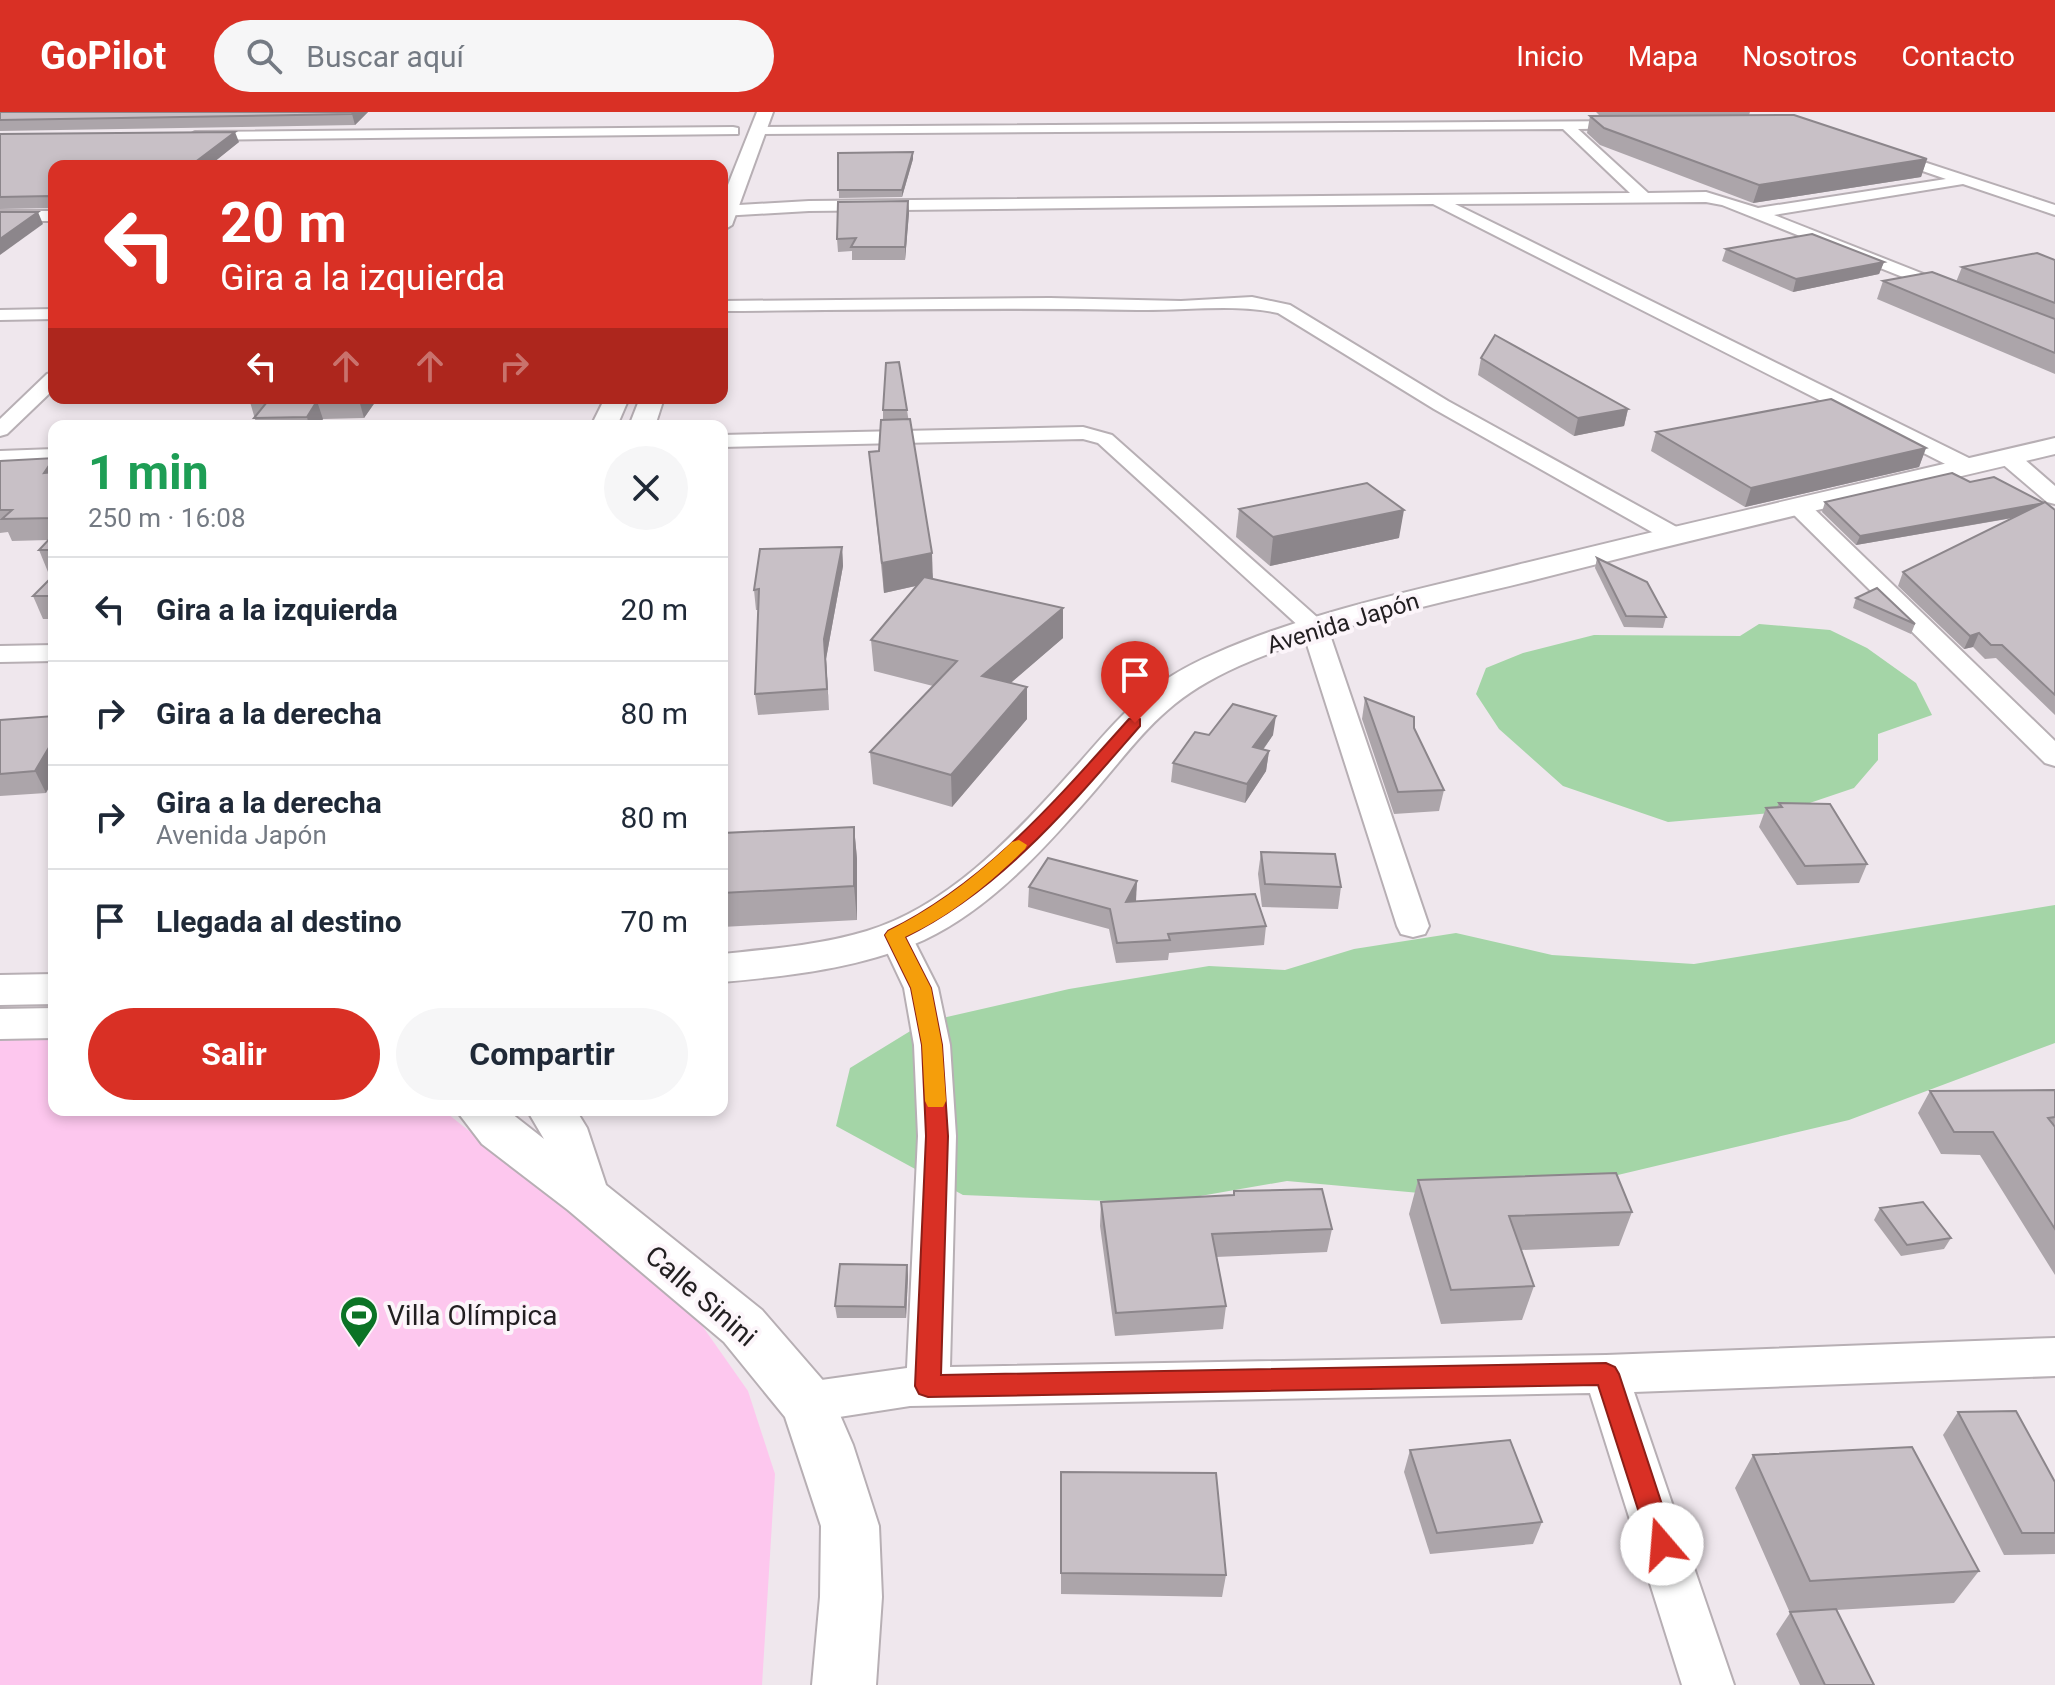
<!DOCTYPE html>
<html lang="es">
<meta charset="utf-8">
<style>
:root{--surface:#fff;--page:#f6f6f7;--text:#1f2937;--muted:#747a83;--line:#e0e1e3;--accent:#d93025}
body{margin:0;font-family:Roboto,sans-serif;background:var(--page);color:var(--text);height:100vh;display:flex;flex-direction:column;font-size:30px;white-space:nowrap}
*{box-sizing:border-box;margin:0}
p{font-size:26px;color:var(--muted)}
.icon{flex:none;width:44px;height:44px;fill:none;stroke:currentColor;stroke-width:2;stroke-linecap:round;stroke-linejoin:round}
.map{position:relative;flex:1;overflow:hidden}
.drawer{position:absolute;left:48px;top:308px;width:680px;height:696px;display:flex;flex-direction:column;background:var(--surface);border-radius:16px;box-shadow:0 4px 12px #0003}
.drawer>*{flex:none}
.guide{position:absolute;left:48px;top:48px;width:680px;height:244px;border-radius:16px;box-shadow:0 4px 12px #0003;background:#d93025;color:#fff;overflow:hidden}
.pin{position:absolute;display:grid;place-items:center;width:68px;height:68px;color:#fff;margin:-82px -34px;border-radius:50% 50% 50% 0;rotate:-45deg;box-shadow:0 0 8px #0007}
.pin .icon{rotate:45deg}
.me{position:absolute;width:88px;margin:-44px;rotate:342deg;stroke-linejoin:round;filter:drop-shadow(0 0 6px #0008)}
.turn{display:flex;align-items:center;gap:28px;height:168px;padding:0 40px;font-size:36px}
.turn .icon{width:104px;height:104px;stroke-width:2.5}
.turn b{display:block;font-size:56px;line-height:68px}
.lanes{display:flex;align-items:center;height:76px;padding:0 40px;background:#0003;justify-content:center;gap:40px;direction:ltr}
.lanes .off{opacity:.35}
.round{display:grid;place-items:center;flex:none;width:84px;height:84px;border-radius:42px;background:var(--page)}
.headline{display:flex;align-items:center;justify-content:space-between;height:136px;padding:0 40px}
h1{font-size:48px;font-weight:700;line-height:60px;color:#1e9e55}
.action{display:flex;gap:16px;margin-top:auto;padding:16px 40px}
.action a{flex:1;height:92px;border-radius:48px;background:var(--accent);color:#fff;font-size:32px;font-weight:700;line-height:92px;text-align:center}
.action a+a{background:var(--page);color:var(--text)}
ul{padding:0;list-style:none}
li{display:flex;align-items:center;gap:24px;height:104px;padding:0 40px;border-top:2px solid var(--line)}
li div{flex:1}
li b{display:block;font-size:30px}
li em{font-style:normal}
header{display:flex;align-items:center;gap:48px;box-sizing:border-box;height:112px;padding:0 40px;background:var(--accent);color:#fff}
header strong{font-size:38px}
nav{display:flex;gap:44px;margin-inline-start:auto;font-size:28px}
.search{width:560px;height:72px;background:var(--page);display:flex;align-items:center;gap:20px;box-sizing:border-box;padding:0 28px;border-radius:44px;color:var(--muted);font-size:30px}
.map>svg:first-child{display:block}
</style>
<header>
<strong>GoPilot</strong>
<div class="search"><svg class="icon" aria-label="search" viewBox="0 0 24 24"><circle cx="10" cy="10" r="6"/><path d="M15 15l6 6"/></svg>Buscar aquí</div>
<nav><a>Inicio</a><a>Mapa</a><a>Nosotros</a><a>Contacto</a></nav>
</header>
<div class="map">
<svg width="2055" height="1573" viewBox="0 0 2055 1573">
<rect width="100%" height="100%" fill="#efe7ed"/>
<polygon fill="#fdc7ee" points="54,914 54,998 443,998 689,1195 748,1279 775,1362 762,1573 0,1573 0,917"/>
<g fill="#a4d5a7">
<polygon points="1759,512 1830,518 1867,536 1916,571 1932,603 1878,622 1878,648 1854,676 1783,700 1668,710 1563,674 1499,617 1476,582 1486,556 1523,541 1594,523 1740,524"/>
<polygon points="2055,793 2055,931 1849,1008 1508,1089 1287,1069 1160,1091 963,1083 836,1014 850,956 925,910 1069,877 1209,854 1285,858 1354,837 1456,821 1552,843 1694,852"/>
</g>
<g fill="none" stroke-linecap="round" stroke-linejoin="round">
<defs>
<g id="minor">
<polygon points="1633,9 1638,10 1638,16 1578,17 1648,81 1706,80 1758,96 1946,67 1879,44 1879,38 1884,37 2055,93 2055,103 1963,72 1774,103 1959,176 1962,180 1959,184 1953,185 1722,93 1706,90 1455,92 1977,350 1980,355 1977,360 1961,360 1433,92 809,99 722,104 722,94 809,89 1630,81 1563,17 752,22 752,16 757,15"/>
<polygon points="733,15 738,16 738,22 195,28 188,24 195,20"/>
<rect x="0" y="99" width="54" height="10"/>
<path d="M 1252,185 L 1290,193 L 1448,289 L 1682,418 L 1686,423 L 1682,428 L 1666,428 L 1434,297 L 1278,201 C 1233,191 1185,199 1138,198 C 999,195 861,198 722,199 L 722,189 L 1050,186 L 1181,189 Z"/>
<polygon points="54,197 54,207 0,208 0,198"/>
<polygon points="54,260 54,277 7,322 0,324 0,307 47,262"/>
<polygon points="1083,315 1112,323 1327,514 1429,814 1425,822 1413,825 1401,822 1397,814 1302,517 1098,331 1083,327 722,335 722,323"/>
<polygon points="54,337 54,349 0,351 0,339"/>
<polygon points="2008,339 2016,340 2055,374 2055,392 2047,390 2000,350 1997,345 2000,340"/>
<polygon points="1800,389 1808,391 2055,629 2055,654 2045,651 1792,401 1789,396 1792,391"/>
<polygon points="54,533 54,549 0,550 0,534"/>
<polygon points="895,812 907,815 938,876 950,933 956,1024 950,1255 1606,1243 2055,1226 2055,1264 1634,1280 1734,1573 1682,1573 1590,1281 910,1294 807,1310 791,1304 785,1290 791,1276 807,1270 907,1256 918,1024 914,933 904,876 879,823 883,815"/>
</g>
<g id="tertiary">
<polygon points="757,0 773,0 732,113 722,119 722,88"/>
<polygon points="605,286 629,286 617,314 591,314"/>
<polygon points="640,286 664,286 655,314 629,314"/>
<path d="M 2055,326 L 2055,342 C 1880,383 1704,424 1530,469 C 1432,493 1332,513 1239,554 C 1163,588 1143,623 1091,683 C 1044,737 990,797 924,828 C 862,856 789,864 722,870 L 722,842 C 770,837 821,833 867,819 C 946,795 1010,728 1064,668 C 1117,610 1138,575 1214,542 C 1310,499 1415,479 1517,453 C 1696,409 1876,368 2055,326 Z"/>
<polygon points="54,862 54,892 0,893 0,863"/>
<polygon points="54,896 54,926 0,927 0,897"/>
<polygon points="456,998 507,998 544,1027 527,998 576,998 587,1016 606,1073 762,1198 827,1273 853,1333 879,1414 882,1485 876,1573 812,1573 820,1485 821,1414 785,1305 724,1230 568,1098 482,1032"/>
</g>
</defs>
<use href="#minor" stroke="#b7afb4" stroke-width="4"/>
<use href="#tertiary" stroke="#b7afb4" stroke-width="4"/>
<use href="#minor" fill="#fff" fill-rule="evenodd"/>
<use href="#tertiary" fill="#fff" fill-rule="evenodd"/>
</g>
<g fill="#aca5aa">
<polygon points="0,0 368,0 355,13 0,19"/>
<polygon points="1596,0 1750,0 1749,3 1927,47 1921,65 1753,91 1600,33 1587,21 1590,4 1600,4"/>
<polygon points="0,22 239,30 209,54 54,54 54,96 0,97"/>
<polygon points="913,40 913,47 902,85 839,86 838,41"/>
<polygon points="908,89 909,101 905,148 852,148 852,139 838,140 837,127"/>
<polygon points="1726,137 1884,150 1879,162 1793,180 1722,149"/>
<polygon points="2055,148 2055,262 1877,187 1883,169 1956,170 1962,155"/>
<polygon points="1481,246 1628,297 1624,314 1574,324 1478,263"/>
<polygon points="378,286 364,306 323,307 318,314 257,314 250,290"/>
<polygon points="883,298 907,298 933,467 1063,526 1010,571 1027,575 1027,607 952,695 873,672 870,640 933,574 874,559 871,528 916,474 884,481 869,340 879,339 883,308"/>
<polygon points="1656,320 1926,336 1919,355 1745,395 1651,339"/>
<polygon points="54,346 54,460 48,460 39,438 48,428 12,429 8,420 0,421 0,349"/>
<polygon points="1970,370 2055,398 2055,603 1996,546 1985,547 1973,535 1964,537 1898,474 1903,460 2013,406 1856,433 1822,400 1825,390"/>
<polygon points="1239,397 1399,426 1270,454 1236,425"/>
<polygon points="842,435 843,454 826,547 829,598 758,603 755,582 758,498 756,498 754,478"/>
<polygon points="1597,446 1666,505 1663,516 1624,515 1595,456"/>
<polygon points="54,463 54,507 43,507 33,484"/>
<polygon points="1856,486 1915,512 1911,522 1853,496"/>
<polygon points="1365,586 1444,678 1439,699 1394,702 1362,607"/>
<polygon points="54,604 46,681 0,684 0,608"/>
<polygon points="1209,623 1273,623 1263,638 1269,639 1266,659 1245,691 1171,670 1173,651"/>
<polygon points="1779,691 1867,752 1859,771 1797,773 1759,715 1766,696 1777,695"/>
<polygon points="854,715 857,747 857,808 722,815 722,781"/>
<polygon points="1261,740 1341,775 1338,797 1262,795 1258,762"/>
<polygon points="1137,769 1135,790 1266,814 1264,833 1169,841 1168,848 1116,851 1109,817 1028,795 1029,775"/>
<polygon points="2055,978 2055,1163 1980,1043 1941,1042 1918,1001 1930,979"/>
<polygon points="1418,1068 1632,1100 1619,1134 1521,1138 1534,1174 1522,1208 1441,1212 1409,1102"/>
<polygon points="1234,1079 1332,1117 1327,1140 1216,1145 1226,1194 1223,1217 1115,1224 1100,1114 1101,1090 1233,1083"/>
<polygon points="1880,1096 1951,1126 1944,1137 1901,1144 1874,1108"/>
<polygon points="907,1153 908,1164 906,1206 837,1206 835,1194"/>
<polygon points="1958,1300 2055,1370 2055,1442 2004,1443 1943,1323"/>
<polygon points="1410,1338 1542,1410 1533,1432 1430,1442 1404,1360"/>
<polygon points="1753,1343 1979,1459 1954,1491 1836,1498 1874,1573 1800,1573 1776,1522 1790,1501 1735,1376"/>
<polygon points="1061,1360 1226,1463 1222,1485 1061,1482"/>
</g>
<g fill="#8c868b">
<polygon points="354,0 368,0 355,13 352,2"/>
<polygon points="235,20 239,30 209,54 190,54"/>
<polygon points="913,40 913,47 902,85 902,78"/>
<polygon points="1927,47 1921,65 1753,91 1759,73"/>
<polygon points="908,89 909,101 905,148 905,135"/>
<polygon points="38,100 43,112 0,143 0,127"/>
<polygon points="1884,150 1879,162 1793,180 1796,167"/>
<polygon points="361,286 378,286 364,306 359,288"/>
<polygon points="317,289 323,307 318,314 309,314 307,305"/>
<polygon points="1628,297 1624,314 1574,324 1578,306"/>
<polygon points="1926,336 1919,355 1745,395 1751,376"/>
<polygon points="54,347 54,380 44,361"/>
<polygon points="2044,391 2040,401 1856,433 1860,424"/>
<polygon points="1404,398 1399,426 1270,454 1273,425"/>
<polygon points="842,435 843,454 826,547 829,598 824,527"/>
<polygon points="932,441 933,470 884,481 882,451"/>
<polygon points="1063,496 1063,526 983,595 982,564"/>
<polygon points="1979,521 1973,535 1964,537 1970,524"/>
<polygon points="1027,575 1027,607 952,695 951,663"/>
<polygon points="1276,604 1273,623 1251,654 1253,635"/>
<polygon points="54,627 54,667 46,681 35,659"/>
<polygon points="1269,639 1266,659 1245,691 1247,672"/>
<polygon points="854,715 857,747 857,808 854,774"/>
<polygon points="1137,769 1136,789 1124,810 1126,790"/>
<polygon points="907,1153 908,1164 906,1206 905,1195"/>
</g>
<g fill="#c8c0c6" stroke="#8c868b" stroke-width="2">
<polygon points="0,0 354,0 352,2 0,8"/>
<polygon points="1794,3 1927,47 1759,73 1604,16 1590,4"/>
<polygon points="235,20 190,54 54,54 54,89 52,90 50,84 0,85 0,22"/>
<polygon points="913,40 902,78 838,78 838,41"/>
<polygon points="908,89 905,135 851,135 856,126 837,127 838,90"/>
<polygon points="0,100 38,100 0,127"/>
<polygon points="1812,122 1884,150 1796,167 1726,137"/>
<polygon points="2037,141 2055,148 2055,191 1962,155"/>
<polygon points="1932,160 2055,207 2055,241 1883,169"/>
<polygon points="1495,223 1628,297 1578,306 1481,246"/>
<polygon points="899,250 907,298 883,298 886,251"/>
<polygon points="250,286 361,286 359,288 317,289 307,305 254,306 267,290 250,290"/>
<polygon points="1831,287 1926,336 1751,376 1656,320"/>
<polygon points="910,307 932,441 882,451 869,340 879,339 881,308"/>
<polygon points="54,346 44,361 54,360 54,406 2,407 12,398 0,398 0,349"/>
<polygon points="1952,361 1970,370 1994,365 2044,391 1860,424 1825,390"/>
<polygon points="1367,371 1404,398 1273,425 1239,397"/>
<polygon points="2045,390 2055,398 2055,583 2002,533 1991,533 1979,521 1970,524 1903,460"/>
<polygon points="54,422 54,438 39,438"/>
<polygon points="842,435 824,527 827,577 755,582 759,477 754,478 760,437"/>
<polygon points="1597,446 1647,470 1666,505 1626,504"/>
<polygon points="54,463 54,484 33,484"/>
<polygon points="924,465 1063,496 982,564 1027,575 951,663 870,640 957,549 871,528"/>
<polygon points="1877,476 1915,512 1856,486"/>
<polygon points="1365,586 1414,605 1414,616 1444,678 1398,680"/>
<polygon points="1233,592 1276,604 1253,635 1269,639 1247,672 1173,651 1195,620 1209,623"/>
<polygon points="54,604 54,627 35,659 0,662 0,608"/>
<polygon points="1779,691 1830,692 1867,752 1805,754 1766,696 1782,695"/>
<polygon points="854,715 854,774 722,781 722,734 723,721"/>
<polygon points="1261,740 1335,742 1341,775 1265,772"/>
<polygon points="1048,746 1137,769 1126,790 1255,782 1266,814 1168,822 1170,828 1117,831 1110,797 1029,775"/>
<polygon points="2055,978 2055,1005 2048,1006 2055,1015 2055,1117 1993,1020 1954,1020 1930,979"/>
<polygon points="1616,1061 1632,1100 1509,1104 1534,1174 1451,1178 1418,1068"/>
<polygon points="1322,1077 1332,1117 1212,1122 1226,1194 1116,1201 1101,1090 1234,1083 1234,1079"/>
<polygon points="1923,1090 1951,1126 1907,1133 1880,1096"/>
<polygon points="840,1152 907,1153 905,1195 835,1194"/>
<polygon points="2016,1299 2055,1370 2055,1421 2022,1421 1958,1300"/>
<polygon points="1510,1328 1542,1410 1437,1421 1410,1338"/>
<polygon points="1912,1335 1979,1459 1810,1469 1753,1343"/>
<polygon points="1061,1360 1216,1361 1226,1463 1061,1461"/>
<polygon points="1836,1497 1874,1573 1825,1573 1790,1500"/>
</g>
<path fill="#d93025" stroke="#8d1f18" stroke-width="2" d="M 1135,606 L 1140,607 L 1140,614 C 1071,693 1001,778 905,825 L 931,876 L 942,933 L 948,1024 L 941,1263 L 1606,1251 L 1615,1255 L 1619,1262 L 1675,1432 L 1671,1441 L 1662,1445 L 1652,1441 L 1598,1273 L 928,1285 L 919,1282 L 915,1274 L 926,1024 L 922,933 L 911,876 L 885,823 L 888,819 C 986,771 1057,687 1129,607 Z"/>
<path fill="#f59e0b" d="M 1019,728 L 1027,733 L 1025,737 C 988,773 952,803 905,825 L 931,876 L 942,933 L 946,989 L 943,995 L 928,995 L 925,989 L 922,933 L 911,876 L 885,823 L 888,819 C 936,795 974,766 1012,730 Z"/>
<defs>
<symbol id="stadium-pin" viewBox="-11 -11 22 30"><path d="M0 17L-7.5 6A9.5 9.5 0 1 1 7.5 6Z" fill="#0b7325" stroke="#fcf5fa"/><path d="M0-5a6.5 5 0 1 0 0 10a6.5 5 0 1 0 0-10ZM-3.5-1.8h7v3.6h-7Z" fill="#fff"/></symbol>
</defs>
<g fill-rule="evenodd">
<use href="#stadium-pin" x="337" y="1181" width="44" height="60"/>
</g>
<g text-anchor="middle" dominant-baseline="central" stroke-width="8" stroke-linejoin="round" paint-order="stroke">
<g font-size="24" fill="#221f21" stroke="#fcf5fa">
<text transform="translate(1343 511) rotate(-17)">Avenida Japón</text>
</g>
<g font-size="28" fill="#221f21" stroke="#fcf5fa">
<text transform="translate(701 1184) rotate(41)">Calle Sinini</text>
</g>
<g font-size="28" fill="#221f21" stroke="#fcf5fa" text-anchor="start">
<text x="387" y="1203">Villa Olímpica</text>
</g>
</g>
</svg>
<div class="pin" style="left:1135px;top:611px;background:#d93025"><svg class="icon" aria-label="arrive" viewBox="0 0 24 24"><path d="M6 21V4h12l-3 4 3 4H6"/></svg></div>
<svg class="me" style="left:1662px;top:1432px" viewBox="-20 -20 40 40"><circle r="19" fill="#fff"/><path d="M0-13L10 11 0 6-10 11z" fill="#d93025"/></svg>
<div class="guide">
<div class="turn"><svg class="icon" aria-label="left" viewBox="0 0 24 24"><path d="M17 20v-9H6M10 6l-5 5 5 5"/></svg><div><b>20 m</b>Gira a la izquierda</div></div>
<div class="lanes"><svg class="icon" aria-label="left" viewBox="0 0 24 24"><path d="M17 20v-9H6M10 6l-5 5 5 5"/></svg><svg class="icon off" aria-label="ahead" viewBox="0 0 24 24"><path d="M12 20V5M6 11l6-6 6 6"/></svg><svg class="icon off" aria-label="ahead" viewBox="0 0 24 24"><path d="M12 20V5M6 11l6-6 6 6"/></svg><svg class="icon off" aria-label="right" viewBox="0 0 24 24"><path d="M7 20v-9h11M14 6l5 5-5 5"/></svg></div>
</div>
<section class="drawer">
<div class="headline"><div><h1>1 min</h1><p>250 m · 16:08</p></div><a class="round"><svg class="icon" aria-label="close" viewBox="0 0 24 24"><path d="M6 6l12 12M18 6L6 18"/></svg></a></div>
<ul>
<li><svg class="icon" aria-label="left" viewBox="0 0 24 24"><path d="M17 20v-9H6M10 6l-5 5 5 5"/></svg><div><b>Gira a la izquierda</b></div><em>20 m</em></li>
<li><svg class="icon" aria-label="right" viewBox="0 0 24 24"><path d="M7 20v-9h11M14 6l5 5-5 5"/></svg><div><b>Gira a la derecha</b></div><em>80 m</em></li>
<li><svg class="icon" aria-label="right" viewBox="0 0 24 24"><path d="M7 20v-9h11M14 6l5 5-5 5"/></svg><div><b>Gira a la derecha</b><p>Avenida Japón</p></div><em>80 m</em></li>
<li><svg class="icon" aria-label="arrive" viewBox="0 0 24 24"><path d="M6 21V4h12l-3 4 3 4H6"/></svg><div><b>Llegada al destino</b></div><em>70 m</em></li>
</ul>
<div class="action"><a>Salir</a><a>Compartir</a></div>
</section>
</div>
